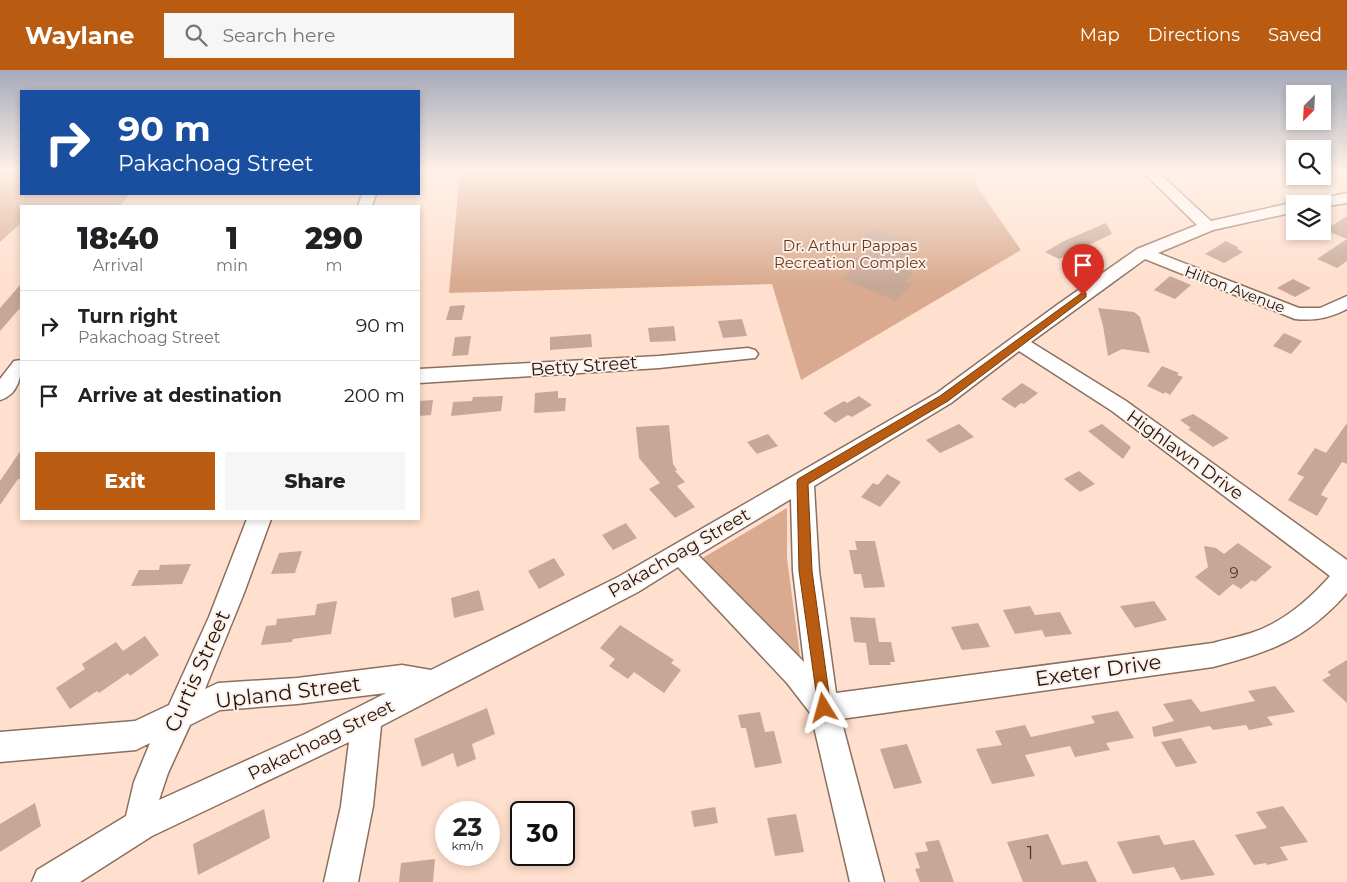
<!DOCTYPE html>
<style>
:root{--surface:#fff;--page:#f6f6f6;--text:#202124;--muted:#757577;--line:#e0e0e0;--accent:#b95b10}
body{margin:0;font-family:Montserrat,sans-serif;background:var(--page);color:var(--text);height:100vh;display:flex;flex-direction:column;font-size:19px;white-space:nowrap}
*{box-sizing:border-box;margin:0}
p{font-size:16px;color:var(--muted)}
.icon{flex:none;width:28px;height:28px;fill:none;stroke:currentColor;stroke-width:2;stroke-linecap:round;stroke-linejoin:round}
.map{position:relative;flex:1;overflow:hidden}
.sheet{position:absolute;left:20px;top:135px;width:400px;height:315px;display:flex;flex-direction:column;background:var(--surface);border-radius:0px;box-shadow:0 2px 8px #0003}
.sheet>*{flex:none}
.hud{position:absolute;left:20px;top:20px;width:400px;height:105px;border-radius:0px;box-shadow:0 2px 8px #0003;background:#1a4fa0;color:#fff;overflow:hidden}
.needle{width:32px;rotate:204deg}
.controls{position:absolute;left:1286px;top:15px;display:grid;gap:10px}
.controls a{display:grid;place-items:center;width:45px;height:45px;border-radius:0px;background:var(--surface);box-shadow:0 2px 8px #0003;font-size:25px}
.speed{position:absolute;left:435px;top:731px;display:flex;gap:10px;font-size:25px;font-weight:700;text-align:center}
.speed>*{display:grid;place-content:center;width:65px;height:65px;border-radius:50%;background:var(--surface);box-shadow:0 2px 8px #0003;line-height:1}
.speed small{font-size:12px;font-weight:400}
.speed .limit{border:2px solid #111;border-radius:8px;background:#fff;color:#111}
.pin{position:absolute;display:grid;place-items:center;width:42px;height:42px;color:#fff;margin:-51px -21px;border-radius:50% 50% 50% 0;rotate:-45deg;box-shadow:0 0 5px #0007}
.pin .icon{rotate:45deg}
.me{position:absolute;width:55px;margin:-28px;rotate:352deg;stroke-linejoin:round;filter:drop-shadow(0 0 4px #0008)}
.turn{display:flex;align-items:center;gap:18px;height:105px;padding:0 15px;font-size:22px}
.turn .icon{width:65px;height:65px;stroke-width:2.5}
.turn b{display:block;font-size:35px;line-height:42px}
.eta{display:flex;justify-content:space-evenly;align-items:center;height:85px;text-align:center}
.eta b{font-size:30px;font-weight:800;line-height:35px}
.action{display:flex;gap:10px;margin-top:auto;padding:10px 15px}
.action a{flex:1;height:58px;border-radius:0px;background:var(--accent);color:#fff;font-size:20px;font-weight:800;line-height:58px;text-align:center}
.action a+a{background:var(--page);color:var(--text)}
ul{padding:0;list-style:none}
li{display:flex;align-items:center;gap:15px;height:70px;padding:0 15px;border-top:1px solid var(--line)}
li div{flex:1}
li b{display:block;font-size:19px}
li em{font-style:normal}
header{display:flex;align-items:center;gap:30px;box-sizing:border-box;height:70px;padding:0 25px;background:var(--accent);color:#fff}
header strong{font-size:24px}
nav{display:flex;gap:28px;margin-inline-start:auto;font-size:18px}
.search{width:350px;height:45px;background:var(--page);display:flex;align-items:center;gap:12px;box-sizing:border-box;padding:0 18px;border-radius:0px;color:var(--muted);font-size:19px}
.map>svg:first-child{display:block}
</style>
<header>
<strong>Waylane</strong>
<div class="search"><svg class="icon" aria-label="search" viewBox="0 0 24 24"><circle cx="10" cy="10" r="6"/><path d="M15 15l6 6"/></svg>Search here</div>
<nav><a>Map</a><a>Directions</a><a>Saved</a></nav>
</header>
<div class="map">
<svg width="1347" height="812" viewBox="0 0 1347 812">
<rect width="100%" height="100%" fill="#ffdfcd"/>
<g fill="#d9aa8f">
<polygon points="0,101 21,101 21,124 129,124 120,136 21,136 21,153 0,172"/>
<polygon points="460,101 982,101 974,113 1021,180 801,310 772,214 449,223"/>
<polygon points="787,438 787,489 801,593 701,489"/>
</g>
<g fill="#c7a897">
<polygon points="1347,146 1347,191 1337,198 1317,189 1347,169 1325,160"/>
<polygon points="1106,153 1112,164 1059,189 1045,182 1064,171"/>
<polygon points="873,158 899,168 902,166 918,172 912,177 916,178 907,186 917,190 906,200 915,203 905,212 912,215 895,231 842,208 872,182 856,176 858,174 855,173"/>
<polygon points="1226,171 1238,177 1237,179 1243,182 1224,193 1205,184"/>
<polygon points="1170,206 1191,215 1175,229 1154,220"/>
<polygon points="1293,209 1311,218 1295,227 1277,218"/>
<polygon points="21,214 21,237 0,261 0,238"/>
<polygon points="465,235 462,250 446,250 450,236"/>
<polygon points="1098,238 1134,242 1140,247 1150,283 1122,279 1108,286 1103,256"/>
<polygon points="742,249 747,266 723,268 718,251"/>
<polygon points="674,256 676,271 650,272 648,258"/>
<polygon points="1284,263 1302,271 1291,284 1273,276"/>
<polygon points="591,264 592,277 550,280 550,267"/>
<polygon points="471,266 468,285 452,286 455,267"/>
<polygon points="1162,296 1179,303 1177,305 1183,307 1170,325 1165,322 1164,324 1147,316"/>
<polygon points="1022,313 1038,323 1024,334 1021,333 1015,338 1001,329"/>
<polygon points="558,321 558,328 566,328 565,341 534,343 535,323"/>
<polygon points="503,326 501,341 451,346 453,332 472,331 473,327"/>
<polygon points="859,326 872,335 852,347 848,345 835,353 823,343 844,331 847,333"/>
<polygon points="433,330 431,345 419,346 419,331"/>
<polygon points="1193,344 1209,354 1229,368 1213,377 1188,359 1191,358 1180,350"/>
<polygon points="1347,353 1347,394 1342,392 1323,421 1321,425 1328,428 1317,446 1288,430 1304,407 1297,404 1315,378 1326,383"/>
<polygon points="959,354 974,367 940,383 926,370"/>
<polygon points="1102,354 1131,377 1123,389 1088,361"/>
<polygon points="669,355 673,394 677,400 675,401 685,412 677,416 695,437 675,448 649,419 660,413 639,388 636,357"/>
<polygon points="768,364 778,376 757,384 747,372"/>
<polygon points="21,380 21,409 18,409 0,435 0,411"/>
<polygon points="1079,401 1095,414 1080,422 1064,409"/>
<polygon points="887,404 901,412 880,437 861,427 873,413 878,415"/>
<polygon points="626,453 637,468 613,480 602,465"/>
<polygon points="855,471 875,471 885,517 864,518 861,504 854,504 849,480 857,480"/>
<polygon points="1238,473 1272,497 1255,512 1252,510 1241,519 1233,514 1219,526 1195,507 1208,497 1204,476 1216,478 1224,484"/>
<polygon points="302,481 295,503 271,504 279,483"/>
<polygon points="554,488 565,505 539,519 528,501"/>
<polygon points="191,494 182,514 131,516 139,500 159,500 160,495"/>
<polygon points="479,520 484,540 454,548 451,528"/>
<polygon points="337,531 331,564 293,569 292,572 261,575 266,556 276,555 277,549 315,545 317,534"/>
<polygon points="1154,531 1167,550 1135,558 1120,536"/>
<polygon points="1030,536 1035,545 1060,542 1072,564 1045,567 1042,560 1015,564 1003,540"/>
<polygon points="850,547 875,548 879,572 891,572 895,592 890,592 891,595 869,595 866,573 854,572"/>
<polygon points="978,553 990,577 962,580 951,557"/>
<polygon points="620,555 674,590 671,593 681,600 664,623 634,602 628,609 609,596 615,589 600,578"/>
<polygon points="145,566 159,585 130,606 128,603 99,623 97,621 70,639 56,618 85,599 82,594 116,572 123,581"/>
<polygon points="1347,590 1347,633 1322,610 1331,605 1327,602"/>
<polygon points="1275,616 1295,642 1267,647 1273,655 1249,660 1246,655 1213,660 1210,656 1154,667 1152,657 1174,651 1163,634 1191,629 1201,642 1255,631 1248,621"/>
<polygon points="487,638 495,664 472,674 476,689 457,697 453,683 422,697 414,669"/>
<polygon points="1118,641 1134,668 1106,673 1110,680 1075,687 1070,676 1025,685 1035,706 992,714 976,679 1002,675 995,661 1025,655 1031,667 1095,653 1091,646"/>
<polygon points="760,642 765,662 774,661 782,693 755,698 746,658 741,658 738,645"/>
<polygon points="1181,668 1197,693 1176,697 1161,672"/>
<polygon points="907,674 922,713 894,719 880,679"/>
<polygon points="35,733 41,756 0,782 0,754"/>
<polygon points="1283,736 1308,772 1280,777 1288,790 1267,795 1266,793 1254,795 1235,765 1267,758 1256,742"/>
<polygon points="715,737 718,753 694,757 691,741"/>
<polygon points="264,739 270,768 198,805 193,774"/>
<polygon points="796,744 804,782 775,786 767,748"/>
<polygon points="1048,764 1062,795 1087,791 1097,812 1023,812 1007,772"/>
<polygon points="1159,765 1164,775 1194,770 1215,805 1181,810 1174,797 1133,804 1117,772"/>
<polygon points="939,770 954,812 920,812 915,799 920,798 915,783 928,781 925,772"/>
<polygon points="435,789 433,812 399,812 401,793"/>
</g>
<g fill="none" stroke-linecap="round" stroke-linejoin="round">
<defs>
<g id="minor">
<path d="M 1142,101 L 1157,101 L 1211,151 L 1295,132 L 1300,134 L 1295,134 L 1295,142 L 1213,160 L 1158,183 L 1299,238 L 1320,238 L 1347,226 L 1347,239 C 1330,248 1314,251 1295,249 L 1145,189 L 1031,272 L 1126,331 L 1347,490 L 1347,523 C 1305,570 1272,581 1213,597 L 841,649 L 884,812 L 850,812 L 811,644 L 787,613 L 678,497 L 638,522 L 381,656 L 373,736 L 358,812 L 324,812 L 341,736 L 349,672 L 152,766 L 80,812 L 32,812 L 37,800 L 126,746 L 134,712 L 150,673 L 136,680 L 0,692 L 0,662 L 135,651 L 169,635 L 209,547 L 247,449 L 271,449 L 244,523 L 205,619 L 218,613 L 297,608 L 402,595 L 431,600 L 620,506 L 937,323 L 1057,235 L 1137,179 L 1197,155 ZM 1019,281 L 1112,341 L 1330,506 C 1309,530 1282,553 1251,563 C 1239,567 1226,569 1213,573 L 836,623 L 819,501 L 814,416 L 951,333 ZM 791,429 L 793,501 L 804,592 L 698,485 ZM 386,623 L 305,664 L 159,730 L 168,703 L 190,655 L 220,640 L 297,634 Z"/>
<polygon points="1347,123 1347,133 1322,137 1322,134 1307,134 1309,131"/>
<polygon points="362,124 376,124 372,136 358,136"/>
<polygon points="748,278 755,280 758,284 755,288 659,298 419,313 419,299 659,286"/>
<path d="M 21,290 C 22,306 18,325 0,330 L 0,309 L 14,291 Z"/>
</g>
</defs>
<use href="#minor" stroke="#8b6f5f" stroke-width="3"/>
<use href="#minor" fill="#fff" fill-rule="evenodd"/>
</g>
<linearGradient id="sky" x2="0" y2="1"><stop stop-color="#a6aab9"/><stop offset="0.47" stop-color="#fff1e8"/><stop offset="1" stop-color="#fff1e8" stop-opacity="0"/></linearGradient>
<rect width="1347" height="214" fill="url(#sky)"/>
<polygon fill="#b95b10" stroke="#783b0a" points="1083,222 1086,223 1086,227 948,331 808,414 812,501 831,638 829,643 824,645 819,643 799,501 797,412 798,409 940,326"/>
<g text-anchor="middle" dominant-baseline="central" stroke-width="4" stroke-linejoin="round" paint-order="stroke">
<g font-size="15" fill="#68391b" stroke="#fdf0e9">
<text x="850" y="175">Dr. Arthur Pappas<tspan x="850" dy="17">Recreation Complex</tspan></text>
</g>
<g font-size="15" fill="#211610" stroke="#fdf0e9">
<text transform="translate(1235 219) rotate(21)">Hilton Avenue</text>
</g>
<g font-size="15" fill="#4a3a32">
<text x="1234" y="502">9</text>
</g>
<g font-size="18" fill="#211610" stroke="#fdf0e9">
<text transform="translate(584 296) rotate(-4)">Betty Street</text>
<text transform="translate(1185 385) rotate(36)">Highlawn Drive</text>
<text transform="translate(679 483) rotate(-30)">Pakachoag Street</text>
<text transform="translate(321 670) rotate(-26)">Pakachoag Street</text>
</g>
<g font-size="18" fill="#4a3a32">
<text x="1030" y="783">1</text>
</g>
<g font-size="21" fill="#211610" stroke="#fdf0e9">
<text transform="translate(1098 600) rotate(-8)">Exeter Drive</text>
<text transform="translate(197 601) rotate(-66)">Curtis Street</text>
<text transform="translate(288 622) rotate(-7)">Upland Street</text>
</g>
</g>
</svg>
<div class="controls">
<a><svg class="needle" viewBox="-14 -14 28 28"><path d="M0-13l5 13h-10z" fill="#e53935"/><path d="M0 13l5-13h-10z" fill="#757577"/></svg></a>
<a><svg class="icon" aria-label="search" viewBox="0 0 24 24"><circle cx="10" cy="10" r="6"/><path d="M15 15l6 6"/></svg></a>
<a><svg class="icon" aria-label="layers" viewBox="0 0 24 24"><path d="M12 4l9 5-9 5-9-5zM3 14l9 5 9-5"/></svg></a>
</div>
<div class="speed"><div>23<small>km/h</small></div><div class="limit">30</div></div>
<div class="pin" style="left:1083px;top:225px;background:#d93025"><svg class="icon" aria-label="arrive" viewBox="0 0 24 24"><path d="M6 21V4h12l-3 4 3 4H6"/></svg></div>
<svg class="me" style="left:824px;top:638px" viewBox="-20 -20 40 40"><path d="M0-17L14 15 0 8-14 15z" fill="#b95b10" stroke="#fff" stroke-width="4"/></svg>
<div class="hud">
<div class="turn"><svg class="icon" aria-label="right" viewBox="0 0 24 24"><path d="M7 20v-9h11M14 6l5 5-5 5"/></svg><div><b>90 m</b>Pakachoag Street</div></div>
</div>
<section class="sheet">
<div class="eta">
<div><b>18:40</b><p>Arrival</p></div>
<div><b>1</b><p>min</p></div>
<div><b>290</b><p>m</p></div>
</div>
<ul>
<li><svg class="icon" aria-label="right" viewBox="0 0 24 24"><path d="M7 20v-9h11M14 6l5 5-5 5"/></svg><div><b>Turn right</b><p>Pakachoag Street</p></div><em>90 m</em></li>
<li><svg class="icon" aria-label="arrive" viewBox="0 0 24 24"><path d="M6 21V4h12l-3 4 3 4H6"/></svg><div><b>Arrive at destination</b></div><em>200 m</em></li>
</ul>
<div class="action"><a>Exit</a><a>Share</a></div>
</section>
</div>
